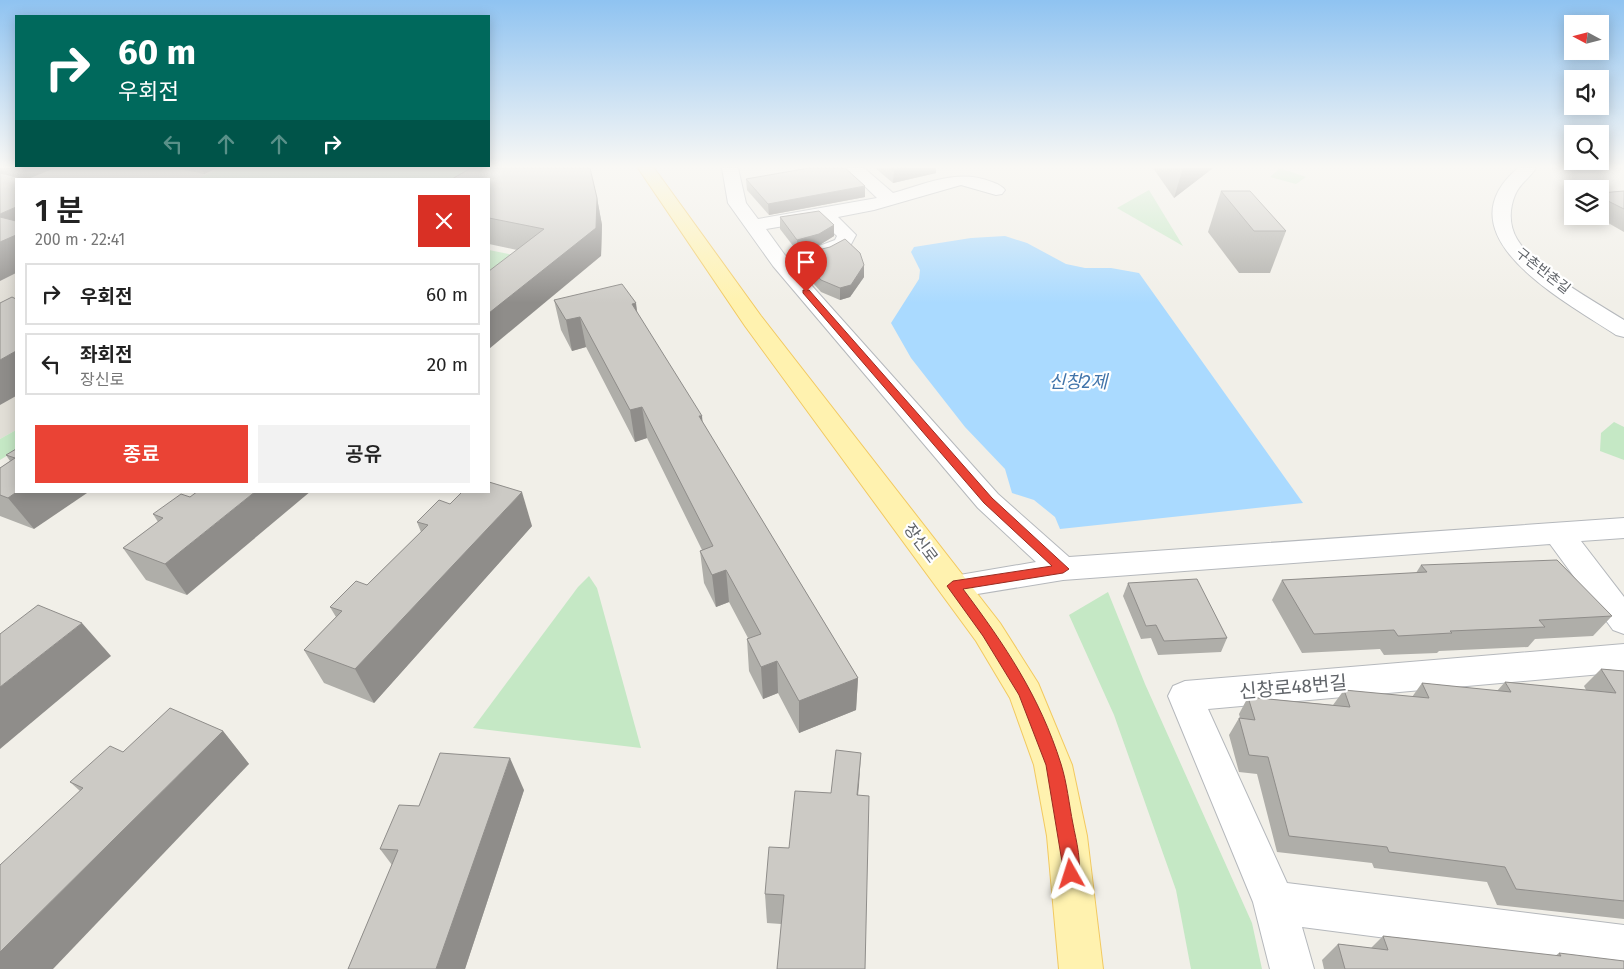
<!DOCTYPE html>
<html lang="ko">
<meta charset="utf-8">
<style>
:root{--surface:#fff;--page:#f2f2f2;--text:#222;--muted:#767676;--line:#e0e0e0;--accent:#ea4335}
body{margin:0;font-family:"Fira Sans","Noto Sans KR",sans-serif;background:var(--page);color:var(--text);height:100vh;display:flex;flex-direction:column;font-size:19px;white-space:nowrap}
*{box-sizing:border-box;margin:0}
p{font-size:16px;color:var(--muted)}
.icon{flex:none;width:28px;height:28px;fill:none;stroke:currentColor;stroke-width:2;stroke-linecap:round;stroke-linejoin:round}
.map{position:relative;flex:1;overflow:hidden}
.details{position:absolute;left:15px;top:178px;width:475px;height:315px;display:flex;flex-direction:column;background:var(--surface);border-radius:0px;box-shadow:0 2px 12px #0003}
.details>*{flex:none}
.hud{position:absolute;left:15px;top:15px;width:475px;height:152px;border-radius:0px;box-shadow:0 2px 12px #0003;background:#00695c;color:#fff;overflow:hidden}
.needle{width:32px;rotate:277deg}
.tools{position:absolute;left:1564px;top:15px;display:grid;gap:10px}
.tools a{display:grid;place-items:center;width:45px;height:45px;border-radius:0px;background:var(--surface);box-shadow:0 2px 12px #0003;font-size:25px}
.pin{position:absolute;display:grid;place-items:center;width:42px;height:42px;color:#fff;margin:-51px -21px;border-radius:50% 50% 50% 0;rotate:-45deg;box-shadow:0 0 5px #0007}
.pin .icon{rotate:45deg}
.me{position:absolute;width:55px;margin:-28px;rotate:354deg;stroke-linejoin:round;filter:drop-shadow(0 0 4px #0008)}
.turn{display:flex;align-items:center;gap:18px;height:105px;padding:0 20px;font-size:22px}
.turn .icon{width:65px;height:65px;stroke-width:2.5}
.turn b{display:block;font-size:35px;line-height:42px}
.lanes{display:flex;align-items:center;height:48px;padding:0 20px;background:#0003;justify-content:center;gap:25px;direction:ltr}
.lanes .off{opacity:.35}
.round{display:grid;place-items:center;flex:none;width:52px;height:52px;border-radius:0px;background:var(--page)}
.summary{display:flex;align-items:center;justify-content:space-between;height:85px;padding:0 20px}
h1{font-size:30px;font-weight:600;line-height:38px}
.action{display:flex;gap:10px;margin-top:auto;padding:10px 20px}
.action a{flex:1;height:58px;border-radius:0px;background:var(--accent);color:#fff;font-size:20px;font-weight:600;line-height:58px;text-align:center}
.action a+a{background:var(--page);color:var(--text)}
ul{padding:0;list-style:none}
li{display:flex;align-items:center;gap:15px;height:62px;margin:0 10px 8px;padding:0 10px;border:2px solid var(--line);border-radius:0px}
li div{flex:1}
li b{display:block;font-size:19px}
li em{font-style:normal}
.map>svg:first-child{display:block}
</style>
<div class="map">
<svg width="1624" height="969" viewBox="0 0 1624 969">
<rect width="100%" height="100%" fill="#f1efe8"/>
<polygon fill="#e1ded6" points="0,168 465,168 446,179 16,179 16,430 0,439"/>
<g fill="#c5e8c5">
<polygon points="221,168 488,168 470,179 197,179"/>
<polygon points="1280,168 1306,177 1296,184 1270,177"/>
<polygon points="1149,190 1183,246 1117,208"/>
<polygon points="489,250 518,256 489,279"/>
<polygon points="1614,422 1624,427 1624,460 1600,451 1601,433"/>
<polygon points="16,430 16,450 0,460 0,439"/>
<polygon points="589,576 597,588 641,748 473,728 578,587"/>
<polygon points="1108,592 1145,684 1252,923 1262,969 1191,969 1176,890 1114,715 1069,615"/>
</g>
<polygon fill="#aadaff" points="1005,236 1027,243 1066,264 1085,268 1111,268 1139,273 1303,503 1060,529 1055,517 1034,500 1012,493 1005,469 965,427 911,358 891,323 919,279 920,270 911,252 914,247 971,238"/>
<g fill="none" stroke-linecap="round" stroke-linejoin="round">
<defs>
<g id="minor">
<path d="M 722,168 L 738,168 L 746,203 L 758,219 L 877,198 L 846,168 L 864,168 L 893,193 C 926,184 958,168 992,182 C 997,184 1001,185 1005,190 L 1002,194 L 996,195 L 961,185 L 874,210 L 838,217 L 856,235 L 849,248 L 820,259 L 806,259 L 803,255 L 806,251 L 835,240 L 837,236 L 820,220 L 766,229 L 787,258 L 998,494 L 1069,557 L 1624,518 L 1624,538 L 1581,541 L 1624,597 L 1624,634 L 1613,630 L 1550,544 L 1063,580 L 953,598 L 942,594 L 938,586 L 942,578 L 1036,562 L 978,508 L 773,266 L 728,203 Z"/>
<path d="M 1518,168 L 1536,168 C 1530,178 1520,183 1515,195 C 1509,209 1509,226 1517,239 C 1535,269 1594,301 1624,320 L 1624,337 L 1616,335 C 1567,302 1438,236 1518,168 Z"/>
<polygon points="1624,644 1624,672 1208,709 1287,883 1624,925 1624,969 1302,927 1314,969 1270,969 1253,902 1168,696 1173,686 1185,681"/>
</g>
<polygon id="major" points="638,168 654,168 761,316 1000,623 1038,683 1072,765 1087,836 1103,969 1059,969 1047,836 1034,765 1010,698 976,641 745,326"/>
</defs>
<use href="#minor" stroke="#b5b8bc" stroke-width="2"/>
<use href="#major" stroke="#f2c960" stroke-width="2"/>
<use href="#minor" fill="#fff" fill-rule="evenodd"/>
<use href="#major" fill="#fff2af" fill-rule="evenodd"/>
</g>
<g fill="#afaea9">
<polygon points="175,168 217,168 204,174"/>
<polygon points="875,168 936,168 936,173 893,183"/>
<polygon points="1153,168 1213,168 1174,198"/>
<polygon points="489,179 597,198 602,225 601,256 517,250 489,244"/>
<polygon points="746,179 865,197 769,215 747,190"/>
<polygon points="1221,191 1286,231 1270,273 1239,273 1208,232"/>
<polygon points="1624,191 1624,232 1596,216 1600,216 1600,193"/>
<polygon points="780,217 834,236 818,246 797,251 780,229"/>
<polygon points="798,255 864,265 864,277 850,297 840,300 821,292 798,266"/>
<polygon points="554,300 637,313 703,423 858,678 856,710 799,733 778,693 763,699 749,671 747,639 748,638 729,602 716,607 704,583 700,551 702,550 647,438 635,442 586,347 572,351 561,330"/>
<polygon points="16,449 34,529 0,516 0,468 10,461 6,455"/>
<polygon points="190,497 187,595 146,580 123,548 158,522 153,514"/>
<polygon points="450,504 532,526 374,703 324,683 304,650 336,617 330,607 367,585 421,532 417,522"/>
<polygon points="1421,565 1612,616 1593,636 1535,639 1528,647 1439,651 1437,653 1384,655 1380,649 1302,653 1272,600 1282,580 1416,573"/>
<polygon points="1128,583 1227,638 1221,652 1158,655 1151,638 1141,639 1123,596"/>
<polygon points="1601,669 1624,671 1624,919 1497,905 1487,882 1374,868 1372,863 1277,852 1257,774 1239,772 1229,735 1239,718 1240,718 1239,714 1248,697 1333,705 1344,690 1412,697 1422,683 1497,691 1505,682 1586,690 1584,686"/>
<polygon points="223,731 249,764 80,791 70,782 123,752"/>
<polygon points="524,790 465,969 348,969 392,865 380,849 419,806"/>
<polygon points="858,795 781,924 767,923 765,894 789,848"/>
<polygon points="1383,936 1555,956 1559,953 1624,969 1324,969 1322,960 1338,944 1371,948"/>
</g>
<g fill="#8f8d8a">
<polygon points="0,168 55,168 28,179 16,179 0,190"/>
<polygon points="202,168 217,168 204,174"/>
<polygon points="906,168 936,168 936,173 893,183 894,170"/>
<polygon points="1183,168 1213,168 1174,198"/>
<polygon points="865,186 865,197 769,215 768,204"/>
<polygon points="597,198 602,225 601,256 489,349 489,313"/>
<polygon points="16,207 16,273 0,281 0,214"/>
<polygon points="834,225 834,236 818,246 797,251 797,240"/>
<polygon points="864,265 864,277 850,297 840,300 840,288"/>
<polygon points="636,303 640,333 632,304"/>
<polygon points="580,317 586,347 572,351 566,320"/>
<polygon points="16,351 16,396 0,405 0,360"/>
<polygon points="642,407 647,438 635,442 630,410"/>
<polygon points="699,416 702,416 705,447"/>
<polygon points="18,491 90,491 34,529 8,498"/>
<polygon points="256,491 311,491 187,595 165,564"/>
<polygon points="522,492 532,526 374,703 355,669"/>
<polygon points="726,570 729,602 716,607 712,575"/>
<polygon points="82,623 111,656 0,749 0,687"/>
<polygon points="777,661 778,693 763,699 761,667"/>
<polygon points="858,678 856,710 799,733 799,701"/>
<polygon points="223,731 249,764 53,969 0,969 0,952"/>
<polygon points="861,753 859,785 855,826 857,795"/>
<polygon points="510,758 524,790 465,969 436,969"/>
</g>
<g fill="#cccac5" stroke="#8f8d8a">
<polygon points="471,168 590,168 597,198 596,228 489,313 489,271 544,229 489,218 489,179 452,179"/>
<polygon points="809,168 845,168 865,186 768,204 746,179"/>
<polygon points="891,168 906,168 894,170"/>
<polygon points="0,173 25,179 16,179 16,207 0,214"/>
<polygon points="1221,191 1250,191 1286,231 1254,231"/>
<polygon points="1624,191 1624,209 1600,197 1600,193"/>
<polygon points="819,211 834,225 819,234 797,240 780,217"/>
<polygon points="0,217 16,221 16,235 0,242"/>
<polygon points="845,239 860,253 864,265 851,285 840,288 821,280 798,255 830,247"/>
<polygon points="622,284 636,303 632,304 702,416 699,416 858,678 799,701 777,661 761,667 747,639 761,634 726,570 712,575 700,551 713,546 642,407 630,410 580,317 566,320 554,300"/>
<polygon points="12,297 16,299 16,351 0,360 0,303"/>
<polygon points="16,449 16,491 18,491 8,498 0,495 0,468 15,458 6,455"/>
<polygon points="489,482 522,492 355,669 304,650 342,611 330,607 356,581 367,585 428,525 417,522 439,500 450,504 463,491 489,491"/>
<polygon points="198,491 256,491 165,564 123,548 163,518 153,514 181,494 190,497"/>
<polygon points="1557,560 1612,616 1539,620 1545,627 1450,631 1452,633 1398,636 1394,630 1314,634 1282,580 1427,572 1421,565"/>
<polygon points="1197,579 1227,638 1164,641 1156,625 1146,626 1128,583"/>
<polygon points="38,605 82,623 0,687 0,634"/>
<polygon points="1601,669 1624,671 1624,901 1516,889 1505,867 1389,852 1387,847 1289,836 1268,757 1249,755 1239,718 1255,720 1248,697 1350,707 1344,690 1429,698 1422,683 1511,692 1505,682 1616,693"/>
<polygon points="170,708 223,731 0,952 0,865 83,788 70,782 110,746 123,752"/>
<polygon points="836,750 861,753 857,795 869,796 865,969 777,969 784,895 765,894 769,847 789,848 795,791 831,793"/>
<polygon points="440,753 510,758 436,969 348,969 398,850 380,849 399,805 419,806"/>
<polygon points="1383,936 1561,956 1559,953 1624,961 1624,969 1345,969 1338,944 1388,950"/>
</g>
<linearGradient id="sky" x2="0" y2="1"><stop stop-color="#8fc3f1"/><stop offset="0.55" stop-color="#f9f8f5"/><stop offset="1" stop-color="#f9f8f5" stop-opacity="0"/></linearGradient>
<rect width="1624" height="303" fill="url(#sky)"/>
<path fill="#ea4335" stroke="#982c22" d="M 803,290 L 809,290 L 992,498 L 1069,569 L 1063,573 L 963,589 C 1005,645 1040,697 1061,764 C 1067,783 1069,804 1073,824 C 1076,840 1083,865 1077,880 L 1071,883 L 1065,880 L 1046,765 L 1019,695 L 983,636 L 947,586 L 953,581 L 1052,566 L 984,503 L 803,293 Z"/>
<g text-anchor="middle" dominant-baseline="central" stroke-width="4.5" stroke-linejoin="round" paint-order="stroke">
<g font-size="14" fill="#5f6368" stroke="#fff">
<text transform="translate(1543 271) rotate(38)">구촌반촌길</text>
</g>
<g font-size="16" fill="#5f6368" stroke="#fff">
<text transform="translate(921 543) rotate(53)">장신로</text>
</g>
<g font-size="18" font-style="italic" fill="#4174aa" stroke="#fff">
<text x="1078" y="382">신창2제</text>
</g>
<g font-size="19" fill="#5f6368" stroke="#fff">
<text transform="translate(1293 687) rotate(-5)">신창로48번길</text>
</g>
</g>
</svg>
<div class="tools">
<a><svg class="needle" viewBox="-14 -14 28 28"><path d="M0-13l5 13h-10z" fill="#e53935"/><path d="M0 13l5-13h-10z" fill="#767676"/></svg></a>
<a><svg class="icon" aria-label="sound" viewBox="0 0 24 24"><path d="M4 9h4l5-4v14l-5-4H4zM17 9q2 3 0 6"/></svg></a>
<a><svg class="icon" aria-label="search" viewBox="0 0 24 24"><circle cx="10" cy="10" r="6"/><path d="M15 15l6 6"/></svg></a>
<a><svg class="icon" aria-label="layers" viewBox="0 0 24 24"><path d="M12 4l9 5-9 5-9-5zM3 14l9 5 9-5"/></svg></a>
</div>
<div class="pin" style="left:806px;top:292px;background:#d93025"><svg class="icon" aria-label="arrive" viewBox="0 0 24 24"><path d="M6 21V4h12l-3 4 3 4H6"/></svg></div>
<svg class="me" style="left:1071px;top:874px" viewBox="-20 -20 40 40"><path d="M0-17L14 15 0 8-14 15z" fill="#ea4335" stroke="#fff" stroke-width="4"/></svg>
<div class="hud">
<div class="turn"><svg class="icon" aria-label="right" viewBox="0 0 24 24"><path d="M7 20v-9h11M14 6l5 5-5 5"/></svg><div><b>60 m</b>우회전</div></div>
<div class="lanes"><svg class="icon off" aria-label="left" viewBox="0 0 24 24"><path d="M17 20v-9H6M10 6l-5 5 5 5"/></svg><svg class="icon off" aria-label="ahead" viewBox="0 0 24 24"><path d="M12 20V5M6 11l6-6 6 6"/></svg><svg class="icon off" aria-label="ahead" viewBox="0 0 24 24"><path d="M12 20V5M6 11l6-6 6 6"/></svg><svg class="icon" aria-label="right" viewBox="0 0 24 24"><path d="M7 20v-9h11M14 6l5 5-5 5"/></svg></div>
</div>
<section class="details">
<div class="summary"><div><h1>1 분</h1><p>200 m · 22:41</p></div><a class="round" style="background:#d93025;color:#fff"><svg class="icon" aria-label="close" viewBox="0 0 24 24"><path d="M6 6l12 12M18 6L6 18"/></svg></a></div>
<ul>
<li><svg class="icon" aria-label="right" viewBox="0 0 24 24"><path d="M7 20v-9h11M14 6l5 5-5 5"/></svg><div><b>우회전</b></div><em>60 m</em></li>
<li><svg class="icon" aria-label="left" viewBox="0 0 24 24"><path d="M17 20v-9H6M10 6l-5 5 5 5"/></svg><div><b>좌회전</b><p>장신로</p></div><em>20 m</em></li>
</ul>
<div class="action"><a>종료</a><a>공유</a></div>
</section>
</div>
